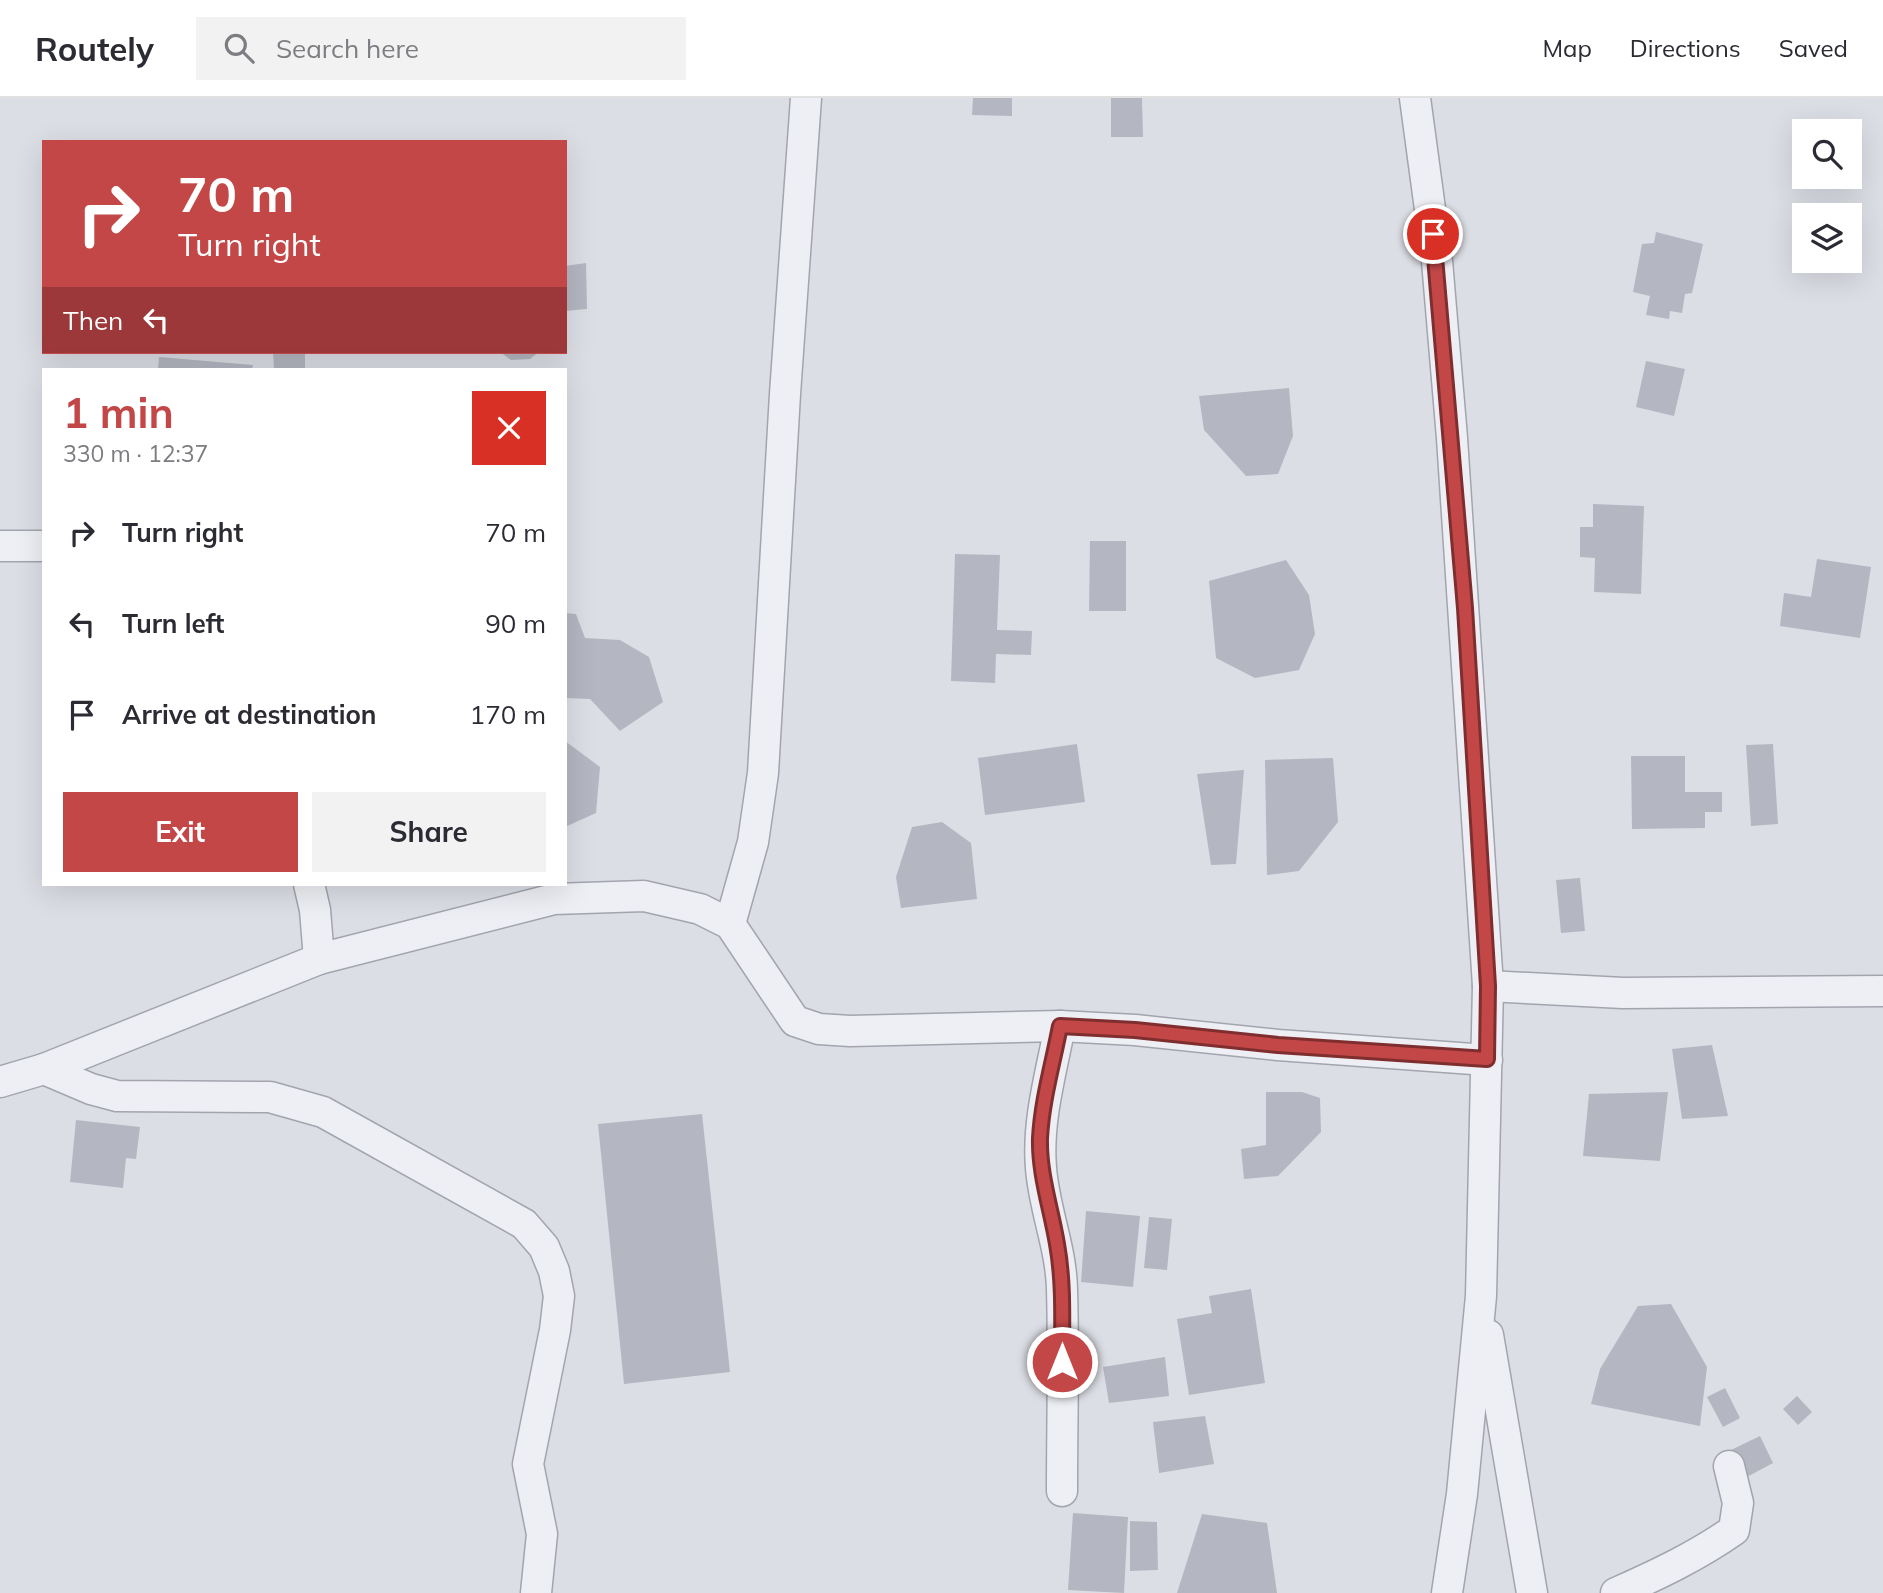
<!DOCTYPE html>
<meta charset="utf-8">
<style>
:root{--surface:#fff;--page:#f2f2f3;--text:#2b2b33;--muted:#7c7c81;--line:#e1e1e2;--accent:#c44748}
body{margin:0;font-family:Mulish,sans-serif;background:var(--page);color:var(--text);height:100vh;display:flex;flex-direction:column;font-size:26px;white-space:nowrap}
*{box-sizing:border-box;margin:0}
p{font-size:23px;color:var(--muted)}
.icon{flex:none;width:38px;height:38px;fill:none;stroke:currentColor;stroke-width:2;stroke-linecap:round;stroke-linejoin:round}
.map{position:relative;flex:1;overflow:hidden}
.details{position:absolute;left:42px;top:270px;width:525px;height:518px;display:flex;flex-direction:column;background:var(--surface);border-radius:0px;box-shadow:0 7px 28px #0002}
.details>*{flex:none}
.hud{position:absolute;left:42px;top:42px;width:525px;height:214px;border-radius:0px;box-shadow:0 7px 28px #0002;background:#c44748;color:#fff;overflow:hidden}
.fabs{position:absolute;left:1792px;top:21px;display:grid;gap:14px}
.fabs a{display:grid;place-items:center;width:70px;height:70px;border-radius:0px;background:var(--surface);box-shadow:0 7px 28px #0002;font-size:35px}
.pin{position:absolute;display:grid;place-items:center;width:60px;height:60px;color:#fff;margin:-30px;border:4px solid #fff;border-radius:50%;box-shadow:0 2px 7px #0007}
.me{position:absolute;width:77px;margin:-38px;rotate:0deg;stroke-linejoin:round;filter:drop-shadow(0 0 5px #0008)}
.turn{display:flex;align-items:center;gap:24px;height:147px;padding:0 21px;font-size:32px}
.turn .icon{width:91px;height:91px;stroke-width:2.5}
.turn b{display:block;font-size:49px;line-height:60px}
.then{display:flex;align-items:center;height:66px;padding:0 21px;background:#0003;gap:14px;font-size:26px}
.round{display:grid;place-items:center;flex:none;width:74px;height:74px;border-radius:0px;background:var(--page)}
.overview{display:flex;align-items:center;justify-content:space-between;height:119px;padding:0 21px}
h1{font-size:42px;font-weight:700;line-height:52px;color:var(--accent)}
.cta{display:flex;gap:14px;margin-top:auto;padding:14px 21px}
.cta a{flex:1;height:80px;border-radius:0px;background:var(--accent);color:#fff;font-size:28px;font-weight:700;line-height:80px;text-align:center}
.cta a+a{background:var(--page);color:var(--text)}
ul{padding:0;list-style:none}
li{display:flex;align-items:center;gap:21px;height:91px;padding:0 21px}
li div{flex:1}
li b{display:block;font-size:26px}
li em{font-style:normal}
header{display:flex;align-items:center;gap:42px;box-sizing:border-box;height:98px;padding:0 35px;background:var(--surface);border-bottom:2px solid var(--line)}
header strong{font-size:33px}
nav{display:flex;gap:38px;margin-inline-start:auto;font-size:24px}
.search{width:490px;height:63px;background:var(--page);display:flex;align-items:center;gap:18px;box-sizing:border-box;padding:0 24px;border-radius:0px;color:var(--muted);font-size:26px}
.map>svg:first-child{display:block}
</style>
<header>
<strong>Routely</strong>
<div class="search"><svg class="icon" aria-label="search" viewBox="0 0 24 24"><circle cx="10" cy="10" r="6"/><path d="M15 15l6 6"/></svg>Search here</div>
<nav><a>Map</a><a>Directions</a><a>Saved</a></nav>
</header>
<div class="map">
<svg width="1883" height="1495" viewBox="0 0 1883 1495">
<rect width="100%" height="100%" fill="#dcdee5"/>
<g fill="#b4b7c1">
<polygon points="973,0 1012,0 1012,18 972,17"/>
<polygon points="1111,0 1142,0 1143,39 1111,39"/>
<polygon points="1656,134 1703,146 1692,195 1685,196 1682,215 1670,213 1669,221 1646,217 1650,198 1633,194 1642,146 1654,145"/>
<polygon points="586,165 587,211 565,213 565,168"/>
<polygon points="273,254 305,254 305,271 274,271"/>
<polygon points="500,254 539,254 530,261 511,262"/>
<polygon points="159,259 253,267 252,271 158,271"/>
<polygon points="1646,263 1685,271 1674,318 1636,309"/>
<polygon points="1289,290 1293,338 1278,376 1246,378 1204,332 1199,298"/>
<polygon points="1593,406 1644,408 1641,496 1594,494 1595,460 1580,459 1580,429 1593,429"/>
<polygon points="1090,443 1126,443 1126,513 1089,513"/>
<polygon points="955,456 1000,457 997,532 1032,533 1031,557 996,556 995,585 951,583"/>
<polygon points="1817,461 1871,469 1860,540 1780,528 1784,495 1811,499"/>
<polygon points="1286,462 1309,497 1315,536 1299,572 1255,580 1216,560 1209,483"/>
<polygon points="565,515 576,516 585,540 620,542 649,559 663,604 620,633 590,601 565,600"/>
<polygon points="565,643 600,669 596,715 565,729"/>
<polygon points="1077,646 1085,704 985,717 978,660"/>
<polygon points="1773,646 1778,726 1751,728 1746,647"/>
<polygon points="1631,658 1685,658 1685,694 1722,694 1722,714 1705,714 1705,730 1632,731"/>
<polygon points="1333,660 1338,724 1299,773 1267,777 1265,662"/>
<polygon points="1244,672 1236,766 1211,767 1197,676"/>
<polygon points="942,724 971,745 977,801 901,810 896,779 912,729"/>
<polygon points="1580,780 1585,833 1561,835 1556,782"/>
<polygon points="1712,947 1728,1018 1682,1021 1672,951"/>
<polygon points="1266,994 1302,994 1320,1000 1321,1034 1278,1078 1244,1081 1241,1051 1266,1047"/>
<polygon points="1668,994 1660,1063 1583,1058 1589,996"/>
<polygon points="702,1016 730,1274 624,1286 598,1026"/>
<polygon points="76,1022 140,1029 136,1061 126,1060 123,1090 70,1084"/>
<polygon points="1086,1113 1140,1118 1133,1189 1081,1184"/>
<polygon points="1149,1119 1172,1121 1167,1172 1144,1170"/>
<polygon points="1251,1191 1265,1285 1189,1297 1177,1221 1212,1215 1209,1198"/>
<polygon points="1671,1206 1707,1269 1700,1328 1591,1306 1600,1271 1638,1208"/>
<polygon points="1165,1259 1169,1298 1109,1305 1103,1269"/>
<polygon points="1725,1290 1740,1320 1723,1329 1707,1299"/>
<polygon points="1797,1298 1812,1314 1798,1327 1783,1311"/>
<polygon points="1205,1318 1214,1366 1159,1375 1153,1324"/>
<polygon points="1760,1338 1773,1365 1745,1380 1731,1352"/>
<polygon points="1073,1415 1128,1419 1124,1495 1068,1492"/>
<polygon points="1202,1416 1267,1425 1277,1495 1177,1495"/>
<polygon points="1130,1423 1157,1424 1158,1472 1130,1473"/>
</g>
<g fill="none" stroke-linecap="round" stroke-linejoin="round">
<defs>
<g id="minor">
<polyline points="1415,0 1437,163 1452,340 1488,888 1481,1198 1462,1396 1447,1495"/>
<polyline points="0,448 44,448"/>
<polyline points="309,786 315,812 319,861"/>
<polyline points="730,826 753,744 763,675 785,296 806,0"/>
<polyline points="1488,888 1623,895 1883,893"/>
<path d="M 1060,928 C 1051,975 1037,1023 1041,1070 C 1044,1111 1061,1149 1062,1191 C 1064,1258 1062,1326 1062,1393"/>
<polyline points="44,971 91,991 117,998 270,999 323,1014 524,1126 544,1149 554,1173 559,1198 555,1232 528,1366 542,1436 536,1495"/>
<polyline points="0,984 44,971 319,861 554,801 644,798 700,811 730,826 795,923 819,931 850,933 1060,928 1135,932 1278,947 1487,962"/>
<polyline points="1488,1237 1532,1495"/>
<path d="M 1616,1495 C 1657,1477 1697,1458 1734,1432 L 1738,1405 L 1729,1368"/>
</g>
</defs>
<use href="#minor" stroke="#a2a5ae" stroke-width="33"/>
<use href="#minor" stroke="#eeeff4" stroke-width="30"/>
</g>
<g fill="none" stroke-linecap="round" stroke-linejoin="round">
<defs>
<path id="route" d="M 1062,1264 C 1062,1225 1064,1185 1057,1146 C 1051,1110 1039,1076 1040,1040 C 1042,1002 1053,965 1060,928 L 1135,932 L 1278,947 L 1487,961 L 1488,888 L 1465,510 L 1433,136"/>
</defs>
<use href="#route" stroke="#7f2e2f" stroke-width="18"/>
<use href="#route" stroke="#c44748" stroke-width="12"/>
</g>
</svg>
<div class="fabs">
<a><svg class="icon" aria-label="search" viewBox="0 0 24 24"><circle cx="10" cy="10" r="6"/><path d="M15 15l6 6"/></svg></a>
<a><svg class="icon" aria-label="layers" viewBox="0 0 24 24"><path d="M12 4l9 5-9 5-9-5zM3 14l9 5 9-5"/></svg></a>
</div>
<div class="pin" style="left:1433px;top:136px;background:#d93025"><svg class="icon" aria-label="arrive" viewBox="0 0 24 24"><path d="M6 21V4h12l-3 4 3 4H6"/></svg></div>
<svg class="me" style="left:1062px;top:1264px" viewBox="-20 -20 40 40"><circle r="17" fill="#c44748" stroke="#fff" stroke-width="3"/><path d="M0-11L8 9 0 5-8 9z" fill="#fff"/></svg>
<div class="hud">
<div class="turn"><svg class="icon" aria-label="right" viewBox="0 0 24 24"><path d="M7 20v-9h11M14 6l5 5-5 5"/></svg><div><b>70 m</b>Turn right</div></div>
<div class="then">Then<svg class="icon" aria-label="left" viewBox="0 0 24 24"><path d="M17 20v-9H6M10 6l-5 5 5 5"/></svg></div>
</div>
<section class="details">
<div class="overview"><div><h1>1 min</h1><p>330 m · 12:37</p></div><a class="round" style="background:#d93025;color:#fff"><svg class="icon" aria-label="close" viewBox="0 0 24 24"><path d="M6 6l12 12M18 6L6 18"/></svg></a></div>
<ul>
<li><svg class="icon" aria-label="right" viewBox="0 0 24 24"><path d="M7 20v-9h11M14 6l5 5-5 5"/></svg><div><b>Turn right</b></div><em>70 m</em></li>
<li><svg class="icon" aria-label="left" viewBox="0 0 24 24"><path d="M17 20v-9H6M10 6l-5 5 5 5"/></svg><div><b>Turn left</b></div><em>90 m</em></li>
<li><svg class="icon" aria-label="arrive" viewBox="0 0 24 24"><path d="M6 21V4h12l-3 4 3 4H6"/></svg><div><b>Arrive at destination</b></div><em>170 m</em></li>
</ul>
<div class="cta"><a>Exit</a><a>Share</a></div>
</section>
</div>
